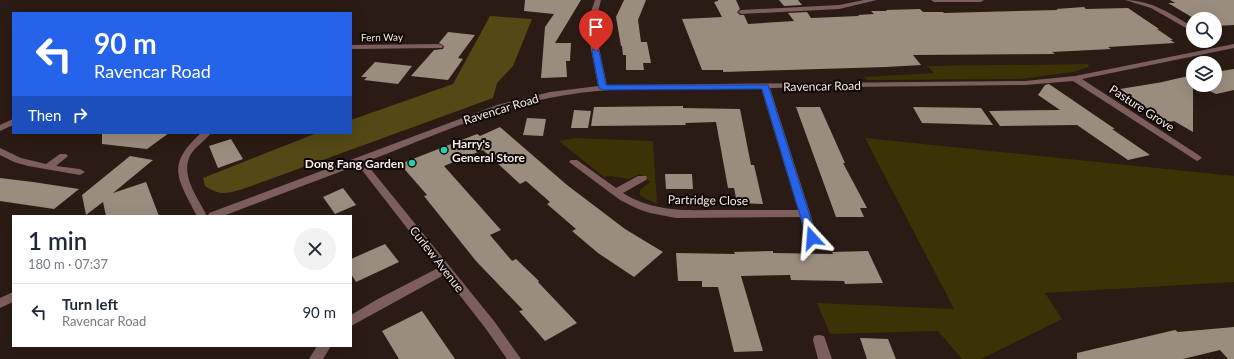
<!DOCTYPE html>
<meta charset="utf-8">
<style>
:root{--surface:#fff;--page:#f2f2f3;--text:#1f2937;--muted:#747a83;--line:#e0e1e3}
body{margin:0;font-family:Lato,sans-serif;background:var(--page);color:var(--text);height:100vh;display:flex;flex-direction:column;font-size:15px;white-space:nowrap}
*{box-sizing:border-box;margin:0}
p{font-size:13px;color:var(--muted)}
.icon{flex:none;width:22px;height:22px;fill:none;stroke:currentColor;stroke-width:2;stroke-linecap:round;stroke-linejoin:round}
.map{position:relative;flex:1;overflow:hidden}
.sheet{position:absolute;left:12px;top:215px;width:340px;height:132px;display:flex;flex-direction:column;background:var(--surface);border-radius:0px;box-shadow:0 4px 16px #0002}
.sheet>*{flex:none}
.top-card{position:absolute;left:12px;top:12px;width:340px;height:122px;border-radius:0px;box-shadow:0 4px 16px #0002;background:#2563eb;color:#fff;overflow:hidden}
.fabs{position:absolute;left:1186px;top:12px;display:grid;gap:8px}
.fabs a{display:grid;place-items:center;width:36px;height:36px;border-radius:50%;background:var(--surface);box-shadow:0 4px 16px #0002;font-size:20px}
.pin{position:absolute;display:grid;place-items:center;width:34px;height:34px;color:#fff;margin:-41px -17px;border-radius:50% 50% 50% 0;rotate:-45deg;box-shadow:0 0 4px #0007}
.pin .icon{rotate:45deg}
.me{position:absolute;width:44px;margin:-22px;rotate:341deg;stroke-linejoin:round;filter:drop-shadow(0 0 3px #0008)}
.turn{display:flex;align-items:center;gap:14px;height:84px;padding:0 16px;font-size:18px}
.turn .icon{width:52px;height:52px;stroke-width:2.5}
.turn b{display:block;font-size:28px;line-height:34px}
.then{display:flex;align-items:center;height:38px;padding:0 16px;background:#0003;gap:8px;font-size:15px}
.round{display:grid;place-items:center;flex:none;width:42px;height:42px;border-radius:21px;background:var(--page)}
.headline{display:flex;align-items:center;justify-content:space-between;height:68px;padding:0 16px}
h1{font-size:24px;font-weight:600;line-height:30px}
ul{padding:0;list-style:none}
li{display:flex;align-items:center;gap:12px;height:56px;padding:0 16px;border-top:1px solid var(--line)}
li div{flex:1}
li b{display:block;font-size:15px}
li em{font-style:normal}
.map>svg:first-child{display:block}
</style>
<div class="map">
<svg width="1234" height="359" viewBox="0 0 1234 359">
<rect width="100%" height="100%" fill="#2a1b14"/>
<g fill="#3b3205">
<polygon points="1088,64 1089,67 1073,72 1020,79 867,80 864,77 934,73 927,66"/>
<polygon points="575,138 653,141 657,204 646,199 640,195 640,190 650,182 640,174 629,179 609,176 604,177 559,141"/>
<polygon points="865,138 1234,176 1234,282 1045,293 1062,319 981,359 962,359 938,331 830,334 817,303 954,309"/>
</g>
<path fill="#534915" d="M 490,16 L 532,19 L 513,66 L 497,83 L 493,98 L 246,188 C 228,193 222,197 205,186 L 203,178 L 317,133 L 351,133 L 351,120 L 453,84 Z"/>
<g fill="#9a8d7e">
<polygon points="525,0 581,0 555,43 571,43 570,61 566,61 567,77 541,78 545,27 554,14 524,11"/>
<polygon points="624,0 646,0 638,20 641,42 647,42 651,63 643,63 644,70 626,70 626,55 623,55 622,46 621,46 616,17"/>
<polygon points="718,0 736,0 740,9 737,12 740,15 744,15 748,24 794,21 788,13 807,12 811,18 859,16 858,15 874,14 871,11 887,11 886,10 920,9 923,12 943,12 944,13 1058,10 1056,9 1084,7 1086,9 1128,8 1159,29 1157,29 1173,40 1170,40 1175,43 1108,47 1111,49 1052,52 1055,54 913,55 921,65 886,67 723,72 723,70 702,70 682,19 722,17 714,2 718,1"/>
<polygon points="779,0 798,0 802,5 784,6"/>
<polygon points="1170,0 1234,0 1234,25 1215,26 1215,19 1195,19 1168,3 1175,3"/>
<polygon points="448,32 475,35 458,58 463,59 448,80 411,76 434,50 443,49 444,46 439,43"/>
<polygon points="375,62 412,66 398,84 364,80 367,77 361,77"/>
<polygon points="1234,69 1234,90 1216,94 1197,85 1215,85 1215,72"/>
<polygon points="1193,75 1193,132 1174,121 1169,122 1137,102 1139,102 1120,89 1163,82 1162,82"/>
<polygon points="1049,84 1115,129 1112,129 1150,155 1128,160 1077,125 1000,126 989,111 1060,110 1038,95 1045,85"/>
<polygon points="683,106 683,108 740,109 751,165 754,165 763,204 737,203 734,188 728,188 716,122 685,123 686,125 591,126 594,107"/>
<polygon points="796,107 820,107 845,163 843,163 867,208 860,208 864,217 836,217"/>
<polygon points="913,107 981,108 993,125 922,123"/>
<polygon points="574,110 591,111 588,128 571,128"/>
<polygon points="527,118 546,119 543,136 523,135"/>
<polygon points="500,127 567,185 625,229 663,252 634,277 598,253 572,231 576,229 547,204 550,202 526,181 520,184 483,150 444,166 501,230 490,235 512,261 516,259 539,281 538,282 577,323 545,341 519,311 523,310 476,261 424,196 427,195 400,164 477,134 480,136"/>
<polygon points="102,133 169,133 147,149 102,144"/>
<polygon points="231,139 243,159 218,168 209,146"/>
<polygon points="130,156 153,160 113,193 146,182 159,216 106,216 103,202 86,215 82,195"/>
<polygon points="665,174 692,174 693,189 666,189"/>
<polygon points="0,178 33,182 79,189 54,209 0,201"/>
<polygon points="343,188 356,205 335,214 323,197"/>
<polygon points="385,244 399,262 356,282 351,274 351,259"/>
<polygon points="773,251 773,253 833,254 832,252 868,251 883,283 845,284 844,281 791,280 790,275 741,276 763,351 734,352 718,287 702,287 702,281 678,281 676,253 735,254 734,252"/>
<polygon points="422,311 455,359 399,359 382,331"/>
<polygon points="1234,327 1234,359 1228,359 1220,350 1183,359 1077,359 1077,353 1175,330 1178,332"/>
<polygon points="860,338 888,339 896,359 867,359"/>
</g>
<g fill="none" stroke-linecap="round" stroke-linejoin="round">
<g fill="#7c5e5d" fill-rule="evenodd">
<path d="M 595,0 L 601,0 L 596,20 L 597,39 L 607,85 L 1025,81 L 1075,76 L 1234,44 L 1234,48 L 1082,79 L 1200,156 L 1202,158 L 1197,161 L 1073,81 L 1025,85 L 770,88 L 818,238 L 816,241 L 808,241 L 806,238 L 800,217 L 676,218 L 650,213 L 638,209 L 620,200 L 569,162 L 571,160 L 577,160 L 616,188 L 638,176 L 646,176 L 647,178 L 646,180 L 623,193 C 655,213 688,210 724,210 C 749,210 773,210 798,210 L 761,88 C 693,89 615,84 549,98 C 486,111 426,139 365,162 L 494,321 L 521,359 L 507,359 L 486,329 L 444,275 L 351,326 L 351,315 L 376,300 L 438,268 L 358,165 L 223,216 L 208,216 L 209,213 L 497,105 L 550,92 L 598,86 L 589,39 L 588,20 Z"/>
<polygon points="864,0 877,0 839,9 741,14 738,12 741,10 839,5"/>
<polygon points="931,0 984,0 981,2 934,2"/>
<path d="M 1125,0 C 1151,0 1171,14 1193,27 L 1193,32 L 1151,8 Z"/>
<polygon points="439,44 443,46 442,48 351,49 351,45"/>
<polygon points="13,119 13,125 0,131 0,125"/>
<path d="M 201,133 L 211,133 C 205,141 196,146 191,154 C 179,174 198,198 207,216 L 197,216 C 178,178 165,166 201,133 Z"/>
<polygon points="0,148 21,158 46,164 60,154 66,154 68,156 56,166 80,169 85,172 80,175 28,166 14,162 0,155"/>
<polygon points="13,292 13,302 0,308 0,298"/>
<polygon points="819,335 824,336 832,359 818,359 813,340 814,336"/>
<polygon points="317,346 331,346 323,359 309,359"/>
</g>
</g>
<polygon fill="#2563eb" stroke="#184099" points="593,49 599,51 606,85 768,85 817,238 816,240 812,241 807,238 762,89 603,90 599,88 592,51"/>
<g fill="#19d5b2" stroke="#0e0705" stroke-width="1.5">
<circle cx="444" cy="150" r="4"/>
<circle cx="412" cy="163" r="4"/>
</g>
<g text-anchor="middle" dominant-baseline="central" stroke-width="4" stroke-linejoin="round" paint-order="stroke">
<g font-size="10" fill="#f6ebe6" stroke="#0e0705">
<text transform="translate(382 37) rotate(-1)">Fern Way</text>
</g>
<g font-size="12" fill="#f6ebe6" stroke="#0e0705">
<text transform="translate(822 86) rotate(-1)">Ravencar Road</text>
<text transform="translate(1142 108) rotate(33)">Pasture Grove</text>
<text transform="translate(501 109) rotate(-17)">Ravencar Road</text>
<text transform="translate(708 200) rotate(1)">Partridge Close</text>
<text transform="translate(437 259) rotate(52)">Curlew Avenue</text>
</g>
<g font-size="12" font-weight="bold" fill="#f6ebe6" stroke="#0e0705" text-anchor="start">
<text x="452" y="143">Harry's<tspan x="452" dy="14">General Store</tspan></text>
<text x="404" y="163" text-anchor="end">Dong Fang Garden</text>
</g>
</g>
</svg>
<div class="fabs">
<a><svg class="icon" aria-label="search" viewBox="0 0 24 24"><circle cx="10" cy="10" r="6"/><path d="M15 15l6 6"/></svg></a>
<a><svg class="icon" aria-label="layers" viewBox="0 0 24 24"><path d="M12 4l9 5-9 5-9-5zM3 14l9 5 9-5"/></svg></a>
</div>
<div class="pin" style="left:596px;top:51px;background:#d93025"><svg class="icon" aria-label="arrive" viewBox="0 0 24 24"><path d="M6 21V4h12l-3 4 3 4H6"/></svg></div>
<svg class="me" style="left:812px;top:238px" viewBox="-20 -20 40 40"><path d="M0-17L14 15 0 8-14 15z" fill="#2563eb" stroke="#fff" stroke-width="4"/></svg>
<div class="top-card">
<div class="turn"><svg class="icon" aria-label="left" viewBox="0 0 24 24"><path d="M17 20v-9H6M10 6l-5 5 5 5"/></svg><div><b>90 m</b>Ravencar Road</div></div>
<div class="then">Then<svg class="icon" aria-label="right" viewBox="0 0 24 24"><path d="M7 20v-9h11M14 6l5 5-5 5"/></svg></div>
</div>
<section class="sheet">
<div class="headline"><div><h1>1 min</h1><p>180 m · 07:37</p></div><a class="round"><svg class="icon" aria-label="close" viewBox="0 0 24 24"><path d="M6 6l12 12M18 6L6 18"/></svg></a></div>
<ul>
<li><svg class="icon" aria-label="left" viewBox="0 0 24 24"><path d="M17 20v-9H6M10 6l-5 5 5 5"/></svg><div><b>Turn left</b><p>Ravencar Road</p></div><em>90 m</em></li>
</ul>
</section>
</div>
